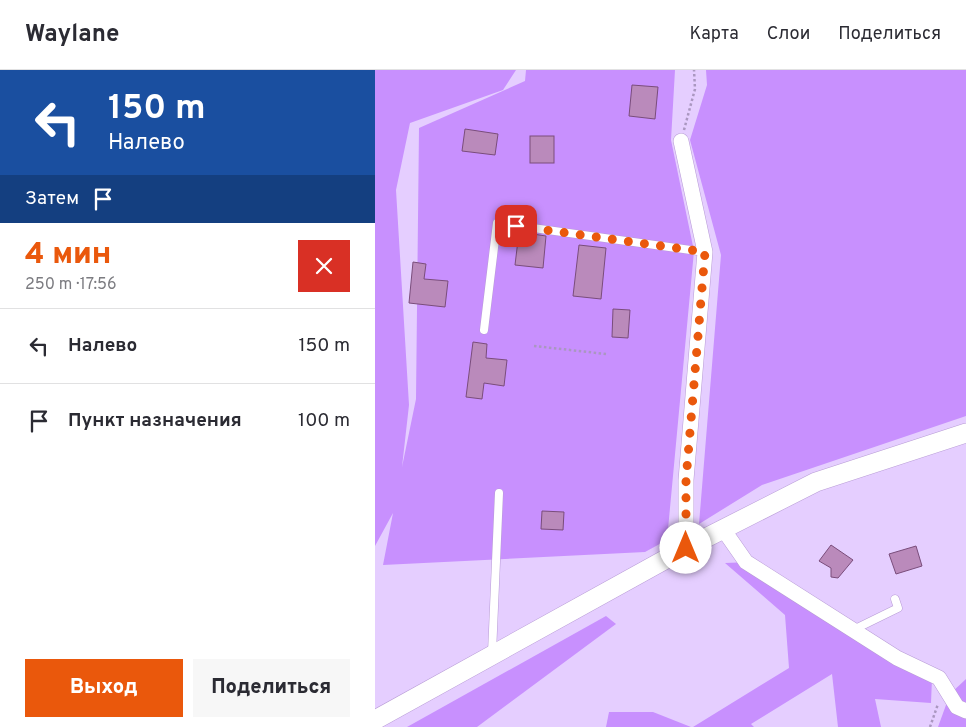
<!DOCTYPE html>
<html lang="ru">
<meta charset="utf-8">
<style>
:root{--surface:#fff;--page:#f7f7f7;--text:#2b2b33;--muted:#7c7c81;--line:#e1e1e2;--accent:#ea580c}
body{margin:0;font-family:Overpass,sans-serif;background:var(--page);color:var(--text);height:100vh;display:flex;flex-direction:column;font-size:19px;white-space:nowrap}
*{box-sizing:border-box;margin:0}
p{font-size:16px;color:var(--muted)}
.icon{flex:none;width:28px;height:28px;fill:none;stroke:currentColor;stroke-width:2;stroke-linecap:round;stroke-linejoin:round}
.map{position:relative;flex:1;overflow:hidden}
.details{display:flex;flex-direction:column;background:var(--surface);width:375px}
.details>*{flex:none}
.hud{background:#1a4fa0;color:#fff;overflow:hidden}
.pin{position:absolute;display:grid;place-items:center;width:42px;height:42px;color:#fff;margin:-21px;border-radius:10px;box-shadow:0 2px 8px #0006}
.me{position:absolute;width:55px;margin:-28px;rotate:0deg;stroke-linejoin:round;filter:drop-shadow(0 0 4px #0008)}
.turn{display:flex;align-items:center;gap:18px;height:105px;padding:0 25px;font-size:22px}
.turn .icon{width:65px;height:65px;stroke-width:2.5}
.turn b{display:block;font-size:35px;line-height:42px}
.then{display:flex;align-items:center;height:48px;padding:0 25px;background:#0003;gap:10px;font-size:19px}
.round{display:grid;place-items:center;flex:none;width:52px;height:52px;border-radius:0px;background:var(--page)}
.head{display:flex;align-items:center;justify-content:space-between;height:85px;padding:0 25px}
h1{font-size:30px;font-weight:800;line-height:38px;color:var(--accent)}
.action{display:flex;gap:10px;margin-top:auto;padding:10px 25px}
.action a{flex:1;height:58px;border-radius:0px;background:var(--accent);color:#fff;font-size:20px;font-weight:800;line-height:58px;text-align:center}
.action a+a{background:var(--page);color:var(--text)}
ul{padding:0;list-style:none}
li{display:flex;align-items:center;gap:15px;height:75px;padding:0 25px;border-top:1px solid var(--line)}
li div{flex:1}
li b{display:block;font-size:19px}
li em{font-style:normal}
header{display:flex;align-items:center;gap:30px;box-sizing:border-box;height:70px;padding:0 25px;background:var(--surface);border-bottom:1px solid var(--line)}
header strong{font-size:24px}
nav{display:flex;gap:28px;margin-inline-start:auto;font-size:18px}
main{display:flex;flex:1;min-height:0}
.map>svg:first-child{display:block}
</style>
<header>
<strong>Waylane</strong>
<nav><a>Карта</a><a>Слои</a><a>Поделиться</a></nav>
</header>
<main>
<section class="details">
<div class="hud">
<div class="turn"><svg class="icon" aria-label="left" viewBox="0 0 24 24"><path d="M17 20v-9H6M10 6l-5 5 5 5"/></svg><div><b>150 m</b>Налево</div></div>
<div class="then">Затем<svg class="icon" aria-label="arrive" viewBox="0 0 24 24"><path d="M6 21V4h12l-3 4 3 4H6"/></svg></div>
</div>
<div class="head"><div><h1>4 мин</h1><p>250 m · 17:56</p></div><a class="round" style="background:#d93025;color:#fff"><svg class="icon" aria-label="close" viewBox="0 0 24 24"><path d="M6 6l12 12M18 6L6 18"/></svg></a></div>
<ul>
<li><svg class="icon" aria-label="left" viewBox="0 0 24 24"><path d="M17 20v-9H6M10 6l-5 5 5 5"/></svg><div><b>Налево</b></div><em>150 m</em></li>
<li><svg class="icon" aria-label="arrive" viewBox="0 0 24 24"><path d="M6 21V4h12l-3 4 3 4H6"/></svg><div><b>Пункт назначения</b></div><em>100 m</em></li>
</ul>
<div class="action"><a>Выход</a><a>Поделиться</a></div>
</section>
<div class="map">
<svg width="591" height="657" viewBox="0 0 591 657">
<rect width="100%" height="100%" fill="#e5ceff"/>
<g fill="#c890fe">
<polygon points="0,0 141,0 128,20 35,53 21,120 34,335 27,397 41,329 44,58 150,11 151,0 300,0 296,70 319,181 292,470 270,482 8,495 18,443 0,476"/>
<polygon points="331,0 591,0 591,346 387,415 324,454 346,185 315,70 332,15"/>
<polygon points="376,492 557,608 556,633 500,629 506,657 463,657 457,604 376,654 379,657 318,657 414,598 410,545 350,493"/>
<polygon points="231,546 241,554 102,657 32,657"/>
<polygon points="591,609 591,657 563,657 575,624"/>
<polygon points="234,642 278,642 316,657 231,657"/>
</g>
<g fill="#ba8abb" stroke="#7a4d7b">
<polygon points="257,15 283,17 280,49 254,46"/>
<polygon points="90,59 123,64 120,85 87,81"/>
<rect x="155" y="66" width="24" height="27"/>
<polygon points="144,162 171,166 168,198 140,195"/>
<polygon points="204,175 231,178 226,229 198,226"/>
<polygon points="38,192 51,194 49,209 73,211 70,237 34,233"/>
<polygon points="238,239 255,240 253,268 237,267"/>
<polygon points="98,272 112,274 111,288 132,290 129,316 109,313 107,329 91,327"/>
<polygon points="167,441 189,442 188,460 166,459"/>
<polygon points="456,475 478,490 463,508 456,507 456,498 444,491"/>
<polygon points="541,476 547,496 521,504 514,484"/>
</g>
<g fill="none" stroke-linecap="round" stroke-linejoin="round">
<defs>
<g id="service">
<polyline points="109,260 122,153 330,182"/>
<polyline points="478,560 523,538 520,529"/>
<polyline points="117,583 124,423"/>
</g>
<g id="minor">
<polyline points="306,71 330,182 311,410 311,478"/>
<polyline points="348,459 371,492 522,588 564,608 582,637 591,641"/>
</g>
<polyline id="tertiary" points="0,650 311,478 441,412 591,363"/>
</defs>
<use href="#service" stroke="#b89cd6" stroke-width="9"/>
<use href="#minor" stroke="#b89cd6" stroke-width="16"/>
<use href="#tertiary" stroke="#b89cd6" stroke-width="20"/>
<g stroke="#aa97c0" stroke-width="2.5" stroke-dasharray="2.5 2.5" stroke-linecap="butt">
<polyline points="309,60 320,19 319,0"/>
<polyline points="159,276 231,284"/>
<polyline points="555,657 563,634"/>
</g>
<use href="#service" stroke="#fff" stroke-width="8"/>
<use href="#minor" stroke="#fff" stroke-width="15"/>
<use href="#tertiary" stroke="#fff" stroke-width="19"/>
</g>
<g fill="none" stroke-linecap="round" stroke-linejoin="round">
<polyline stroke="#ea580c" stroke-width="9" stroke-dasharray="0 16.2" points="141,156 330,182 311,410 311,478"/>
</g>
</svg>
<div class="pin" style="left:141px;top:156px;background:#d93025"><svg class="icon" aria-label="arrive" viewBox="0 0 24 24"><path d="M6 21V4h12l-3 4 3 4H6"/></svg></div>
<svg class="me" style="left:311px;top:478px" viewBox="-20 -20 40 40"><circle r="19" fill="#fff"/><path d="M0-13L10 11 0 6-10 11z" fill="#ea580c"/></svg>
</div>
</main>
